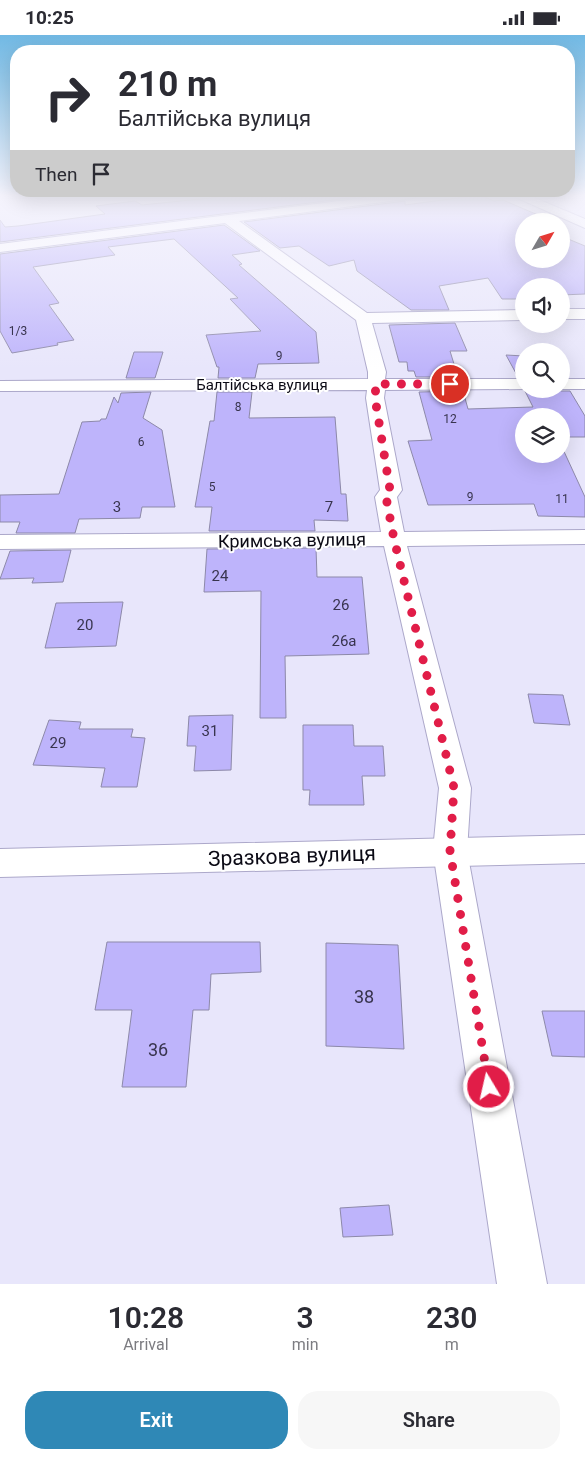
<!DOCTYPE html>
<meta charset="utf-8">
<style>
:root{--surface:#fff;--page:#f7f7f7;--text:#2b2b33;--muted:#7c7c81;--accent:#2f88b6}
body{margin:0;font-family:Roboto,sans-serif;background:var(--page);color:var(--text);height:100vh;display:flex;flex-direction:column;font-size:19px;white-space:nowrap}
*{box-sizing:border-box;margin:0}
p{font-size:16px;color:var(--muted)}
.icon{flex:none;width:28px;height:28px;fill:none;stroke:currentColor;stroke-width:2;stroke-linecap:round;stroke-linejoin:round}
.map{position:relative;height:1249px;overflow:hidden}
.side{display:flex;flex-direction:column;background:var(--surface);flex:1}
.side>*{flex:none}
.banner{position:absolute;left:10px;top:10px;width:565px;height:152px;border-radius:20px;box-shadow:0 5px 20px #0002;background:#fff;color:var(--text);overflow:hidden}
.needle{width:32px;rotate:51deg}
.controls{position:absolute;left:515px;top:178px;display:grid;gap:10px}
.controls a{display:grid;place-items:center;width:55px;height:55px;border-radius:50%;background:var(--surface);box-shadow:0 5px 20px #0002;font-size:25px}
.pin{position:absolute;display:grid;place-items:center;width:42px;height:42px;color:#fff;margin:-21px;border:2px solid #fff;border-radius:50%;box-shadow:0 1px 5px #0007}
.me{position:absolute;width:55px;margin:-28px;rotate:351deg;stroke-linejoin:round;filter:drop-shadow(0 0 4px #0008)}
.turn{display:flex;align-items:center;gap:18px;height:105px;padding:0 25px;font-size:22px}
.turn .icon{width:65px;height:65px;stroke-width:2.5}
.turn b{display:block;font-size:35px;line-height:42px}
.then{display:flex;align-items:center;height:48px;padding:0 25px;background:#0003;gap:10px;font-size:19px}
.eta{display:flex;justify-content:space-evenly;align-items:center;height:85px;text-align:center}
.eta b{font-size:30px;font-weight:600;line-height:35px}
.cta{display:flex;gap:10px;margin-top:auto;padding:10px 25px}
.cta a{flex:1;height:58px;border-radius:20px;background:var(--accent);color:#fff;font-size:20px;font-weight:600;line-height:58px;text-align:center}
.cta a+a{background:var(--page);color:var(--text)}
.status{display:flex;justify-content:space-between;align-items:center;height:35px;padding:0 25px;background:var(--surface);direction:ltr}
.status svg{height:14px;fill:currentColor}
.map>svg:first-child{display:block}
</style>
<div class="status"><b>10:25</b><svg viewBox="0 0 49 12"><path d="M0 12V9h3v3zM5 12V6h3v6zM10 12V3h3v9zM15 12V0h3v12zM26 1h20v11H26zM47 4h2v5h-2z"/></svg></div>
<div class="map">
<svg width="585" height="1249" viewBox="0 0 585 1249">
<rect width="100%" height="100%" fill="#e8e6fb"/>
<g fill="#beb4fb" stroke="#8d89a9">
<polygon points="239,160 373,160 0,207 0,185 5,192 18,191 105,179 96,171 135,166 142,170"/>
<polygon points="480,160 494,166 503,165 552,186 524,186 524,224 561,224 561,201 585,211 585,259 561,260 561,251 524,251 524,264 502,264 488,243 439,251 449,275 411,275 357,236 354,225 329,231 299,211 280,213 244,187 405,166 405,170"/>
<polygon points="224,190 260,216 232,220 242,229 239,230 316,297 319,328 258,329 255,343 218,343 219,332 217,332 206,300 261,296 230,264 238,263 174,204 108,212 115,220 33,232 59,268 49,270 74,305 57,308 58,310 12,318 0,296 0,219"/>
<polygon points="455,288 467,316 450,316 458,342 416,342 414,336 408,336 407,327 399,327 389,290"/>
<polygon points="134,317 163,317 155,343 126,343"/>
<polygon points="506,320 524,321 524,342 518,342"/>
<polygon points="529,354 559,354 561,356 570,356 585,381 585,402 561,402 561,381 524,381 524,419 561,419 561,410 585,462 585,482 538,481 534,469 428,470 408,406 432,405 419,357 463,356 468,374 533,372 525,356"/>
<polygon points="151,357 143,383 162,395 175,472 142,472 140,483 79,484 75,498 16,498 20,487 0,487 0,460 59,459 82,387 100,386 101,384 106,384 114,362 118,368 121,358"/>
<polygon points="217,357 252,357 249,383 335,382 341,459 346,459 348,486 314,485 315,496 209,496 212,472 195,472 210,386 214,386"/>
<polygon points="316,513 317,542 362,542 369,619 285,621 286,683 260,683 261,556 204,557 207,514"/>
<polygon points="71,515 63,547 32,548 34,543 0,544 10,516"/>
<polygon points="123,567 116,611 45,613 56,568"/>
<polygon points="528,659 563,660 570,690 534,688"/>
<polygon points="233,680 231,735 194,736 196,711 187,711 189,681"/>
<polygon points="49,685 81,687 79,694 133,694 131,702 145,703 137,752 101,752 105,733 33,730"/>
<polygon points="303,690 353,690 354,711 383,711 385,741 362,741 364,770 309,770 310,755 303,755"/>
<polygon points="107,907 260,907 261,937 211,939 209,975 193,975 186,1052 122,1052 132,975 95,975"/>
<polygon points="326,908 398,910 404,1014 326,1011"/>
<polygon points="542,976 585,976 585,1022 552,1021"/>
<polygon points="389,1170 393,1200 343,1202 340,1173"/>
</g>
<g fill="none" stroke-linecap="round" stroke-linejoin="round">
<defs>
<g id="minor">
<polygon points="387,160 419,160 413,163 239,186 367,278 524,275 524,285 372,288 386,337 385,344 524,344 524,354 527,354 385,355 384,363 402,455 397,462 404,497 585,495 585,509 407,511 471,753 467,816 547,1249 497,1249 433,816 439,753 384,511 0,514 0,500 381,497 375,462 380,455 366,363 367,355 0,356 0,346 368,344 368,337 356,285 225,188 0,217 0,209"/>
<rect x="561" y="274" width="24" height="10"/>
<polygon points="561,344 585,344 585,354 558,354 561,354"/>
</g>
<g id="tertiary">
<polygon points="513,160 528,160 585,184 585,193 515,162"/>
<polygon points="585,800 585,828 0,842 0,814"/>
</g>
</defs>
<use href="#minor" stroke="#aca8ca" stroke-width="2"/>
<use href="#tertiary" stroke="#aca8ca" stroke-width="2"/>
<use href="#minor" fill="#fff" fill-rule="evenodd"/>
<use href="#tertiary" fill="#fff" fill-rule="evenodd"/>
</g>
<linearGradient id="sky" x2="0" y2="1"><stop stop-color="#71b9e4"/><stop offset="0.48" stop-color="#f5f4fd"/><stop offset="1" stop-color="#f5f4fd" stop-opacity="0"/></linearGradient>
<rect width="585" height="335" fill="url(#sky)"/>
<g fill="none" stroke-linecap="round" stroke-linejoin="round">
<polyline stroke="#e11d48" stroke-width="9" stroke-dasharray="0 16.2" points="450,349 376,349 375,363 390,455 386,462 394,504 454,753 450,816 489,1052"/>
</g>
<g text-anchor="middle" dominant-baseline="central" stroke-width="4" stroke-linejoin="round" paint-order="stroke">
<g font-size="12" fill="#38344e">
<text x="18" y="296">1/3</text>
<text x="279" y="321">9</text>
<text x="238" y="372">8</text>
<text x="450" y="384">12</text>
<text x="141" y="407">6</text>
<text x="212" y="452">5</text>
<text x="470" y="462">9</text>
<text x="562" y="464">11</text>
</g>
<g font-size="15" fill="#0b0a15" stroke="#fff">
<text x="262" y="350">Балтійська вулиця</text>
</g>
<g font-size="15" fill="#38344e">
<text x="117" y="472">3</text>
<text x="329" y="472">7</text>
<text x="220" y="541">24</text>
<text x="341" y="570">26</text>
<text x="85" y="590">20</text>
<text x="344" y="606">26а</text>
<text x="210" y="696">31</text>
<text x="58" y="708">29</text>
</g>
<g font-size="18" fill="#0b0a15" stroke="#fff">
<text transform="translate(292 505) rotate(-1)">Кримська вулиця</text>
</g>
<g font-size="18" fill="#38344e">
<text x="364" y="961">38</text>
<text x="158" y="1014">36</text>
</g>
<g font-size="21" fill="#0b0a15" stroke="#fff">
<text transform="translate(292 821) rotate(-2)">Зразкова вулиця</text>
</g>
</g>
</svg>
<div class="controls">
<a><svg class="needle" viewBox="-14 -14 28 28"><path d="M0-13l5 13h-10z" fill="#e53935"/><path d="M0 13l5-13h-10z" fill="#7c7c81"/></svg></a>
<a><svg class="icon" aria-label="sound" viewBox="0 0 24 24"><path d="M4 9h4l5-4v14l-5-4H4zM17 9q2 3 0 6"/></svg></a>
<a><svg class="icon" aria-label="search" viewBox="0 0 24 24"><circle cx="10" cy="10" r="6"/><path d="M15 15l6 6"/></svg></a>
<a><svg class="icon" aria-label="layers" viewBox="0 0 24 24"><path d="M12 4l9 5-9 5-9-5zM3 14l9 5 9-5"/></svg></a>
</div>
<div class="pin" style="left:450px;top:349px;background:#d93025"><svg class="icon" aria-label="arrive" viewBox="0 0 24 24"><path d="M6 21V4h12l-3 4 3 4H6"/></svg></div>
<svg class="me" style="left:489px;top:1052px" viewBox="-20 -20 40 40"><circle r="17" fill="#e11d48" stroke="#fff" stroke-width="3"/><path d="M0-11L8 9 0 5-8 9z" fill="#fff"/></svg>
<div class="banner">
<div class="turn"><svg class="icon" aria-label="right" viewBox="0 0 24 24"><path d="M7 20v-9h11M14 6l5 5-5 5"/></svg><div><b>210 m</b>Балтійська вулиця</div></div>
<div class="then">Then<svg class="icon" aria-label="arrive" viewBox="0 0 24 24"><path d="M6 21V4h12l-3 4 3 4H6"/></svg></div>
</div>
</div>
<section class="side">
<div class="eta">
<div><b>10:28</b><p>Arrival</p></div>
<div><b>3</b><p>min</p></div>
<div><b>230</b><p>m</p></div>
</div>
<div class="cta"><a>Exit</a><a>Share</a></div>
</section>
